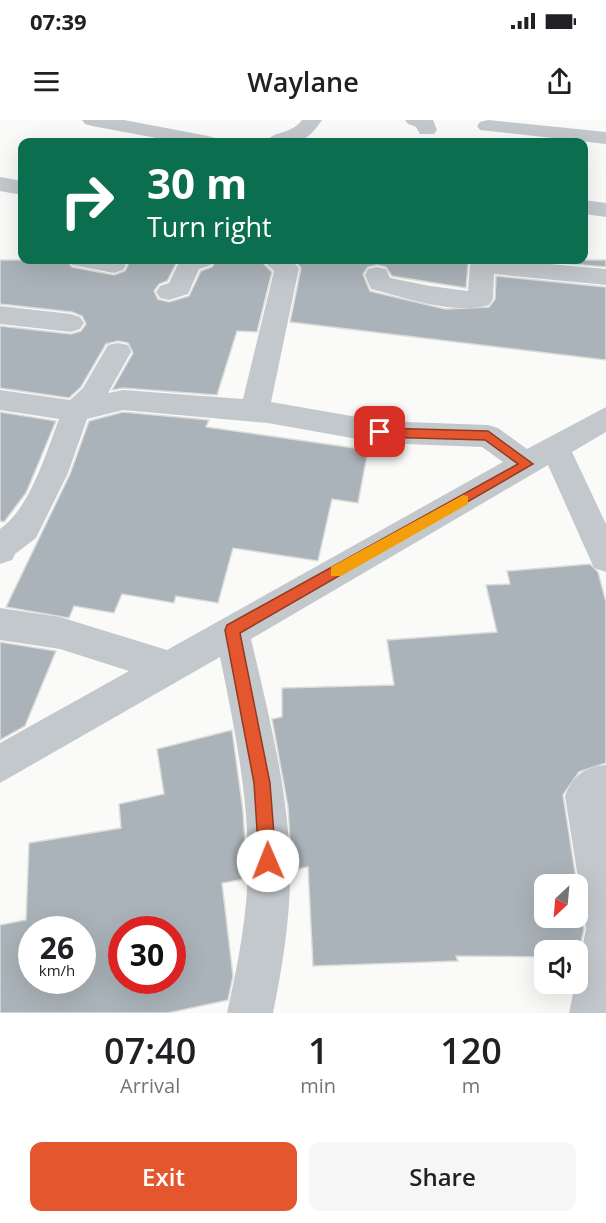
<!DOCTYPE html>
<style>
:root{--surface:#fff;--page:#f6f6f6;--text:#202124;--muted:#757577;--accent:#e4572e}
body{margin:0;font-family:"Open Sans",sans-serif;background:var(--page);color:var(--text);height:100vh;display:flex;flex-direction:column;font-size:22px;white-space:nowrap}
*{box-sizing:border-box;margin:0}
p{font-size:20px;color:var(--muted)}
.icon{flex:none;width:33px;height:33px;fill:none;stroke:currentColor;stroke-width:2;stroke-linecap:round;stroke-linejoin:round}
.map{position:relative;height:893px;overflow:hidden}
.sheet{display:flex;flex-direction:column;background:var(--surface);flex:1}
.sheet>*{flex:none}
.guide{position:absolute;left:18px;top:18px;width:570px;height:126px;border-radius:12px;box-shadow:0 6px 24px #0002;background:#0b6e4f;color:#fff;overflow:hidden}
.needle{width:39px;rotate:206deg}
.controls{position:absolute;left:534px;top:754px;display:grid;gap:12px}
.controls a{display:grid;place-items:center;width:54px;height:54px;border-radius:12px;background:var(--surface);box-shadow:0 6px 24px #0002;font-size:30px}
.speed{position:absolute;left:18px;top:796px;display:flex;gap:12px;font-size:30px;font-weight:700;text-align:center}
.speed>*{display:grid;place-content:center;width:78px;height:78px;border-radius:50%;background:var(--surface);box-shadow:0 6px 24px #0002;line-height:1}
.speed small{font-size:15px;font-weight:400}
.speed .limit{border:9px solid #d22;background:#fff;color:#111}
.pin{position:absolute;display:grid;place-items:center;width:51px;height:51px;color:#fff;margin:-26px;border-radius:12px;box-shadow:0 3px 9px #0006}
.me{position:absolute;width:66px;margin:-33px;rotate:359deg;stroke-linejoin:round;filter:drop-shadow(0 0 4px #0008)}
.turn{display:flex;align-items:center;gap:21px;height:126px;padding:0 30px;font-size:27px}
.turn .icon{width:78px;height:78px;stroke-width:2.5}
.turn b{display:block;font-size:42px;line-height:51px}
.eta{display:flex;justify-content:space-evenly;align-items:center;height:102px;text-align:center}
.eta b{font-size:36px;font-weight:600;line-height:42px}
.primary-button{display:flex;gap:12px;margin-top:auto;padding:12px 30px}
.primary-button a{flex:1;height:69px;border-radius:12px;background:var(--accent);color:#fff;font-size:24px;font-weight:600;line-height:69px;text-align:center}
.primary-button a+a{background:var(--page);color:var(--text)}
.status{display:flex;justify-content:space-between;align-items:center;height:42px;padding:0 30px;background:var(--surface);direction:ltr}
.status svg{height:16px;fill:currentColor}
header{display:flex;justify-content:space-between;align-items:center;height:78px;padding:0 30px;background:var(--surface);font-size:27px;font-weight:600}
.map>svg:first-child{display:block}
</style>
<div class="status"><b>07:39</b><svg viewBox="0 0 49 12"><path d="M0 12V9h3v3zM5 12V6h3v6zM10 12V3h3v9zM15 12V0h3v12zM26 1h20v11H26zM47 4h2v5h-2z"/></svg></div>
<header><svg class="icon" aria-label="menu" viewBox="0 0 24 24"><path d="M4 6h16M4 12h16M4 18h16"/></svg>Waylane<svg class="icon" aria-label="share" viewBox="0 0 24 24"><path d="M12 15V3M7 8l5-5 5 5M5 13v7h14v-7"/></svg></header>
<div class="map">
<svg width="606" height="893" viewBox="0 0 606 893">
<rect width="100%" height="100%" fill="#fafaf8"/>
<g fill="#aab3b9" stroke="#dcdcda" stroke-width="1.5" fill-rule="evenodd">
<polygon points="0,140 67,140 72,147 114,155 125,151 128,145 124,140 178,140 167,161 159,164 154,171 158,179 169,182 189,176 201,151 212,147 216,140 260,140 272,152 257,212 237,211 217,275 123,268 112,270 133,233 128,223 118,221 106,224 81,267 69,278 0,268 0,206 71,214 81,211 86,204 82,196 72,192 0,184"/>
<polygon points="294,140 472,140 468,145 466,168 392,156 386,147 377,145 368,147 363,154 370,171 445,189 489,187 495,179 496,156 606,167 606,240 290,202 301,148"/>
<polygon points="525,140 606,140 606,147"/>
<polygon points="0,292 56,301 26,373 4,402 0,401"/>
<polygon points="123,292 209,300 206,307 368,330 358,383 332,379 318,441 233,428 218,483 176,476 174,483 122,474 114,493 74,486 69,498 6,487 70,354 89,301"/>
<polygon points="590,444 598,452 606,482 606,643 579,652 563,675 577,765 544,765 544,798 578,798 578,770 584,809 578,837 578,831 544,831 544,837 456,836 458,841 313,846 308,747 292,750 288,687 272,599 282,597 282,568 394,565 387,520 497,512 486,465 510,464 507,451"/>
<polygon points="0,522 56,531 25,606 0,620"/>
<path d="M 232,610 L 243,691 L 246,742 L 245,759 L 222,763 L 233,856 L 228,880 L 168,893 L 0,893 L 0,805 L 26,800 L 29,723 L 121,708 L 119,684 L 164,674 L 157,629 ZM 32,810 L 82,810 L 82,861 L 32,861 ZM 122,810 L 172,810 L 172,861 L 122,861 Z"/>
</g>
<g fill="none" stroke-linecap="round" stroke-linejoin="round">
<g fill="#c3c8cc" fill-rule="evenodd">
<polygon points="82,0 124,0 208,16 215,18 218,22 178,22 92,6 85,4"/>
<path d="M 302,0 L 322,0 C 305,25 295,25 266,22 C 274,10 291,15 302,0 Z"/>
<polygon points="405,0 433,0 437,10 434,14 420,14 416,7 408,4"/>
<polygon points="488,0 606,12 606,24 480,10 477,6 480,2"/>
<polygon points="0,57 22,61 22,75 0,71"/>
<polygon points="584,80 606,83 606,97 584,94"/>
<polygon points="69,140 122,140 126,145 123,150 114,153 72,145"/>
<polygon points="180,140 214,140 211,145 199,149 188,174 169,180 160,178 156,172 160,166 169,163"/>
<path d="M 262,140 L 291,140 L 299,148 L 271,282 L 380,301 L 488,305 L 498,308 L 527,329 L 606,287 L 606,312 L 572,332 L 606,404 L 606,452 L 594,448 L 548,345 L 251,519 C 268,592 288,668 290,744 C 291,794 283,844 273,893 L 227,893 C 238,844 248,793 248,742 C 248,674 234,604 220,537 L 0,663 L 0,623 L 129,551 L 60,529 L 0,520 L 0,488 L 60,497 L 167,530 L 503,342 L 482,327 L 380,323 L 268,303 L 123,290 L 87,299 L 68,353 L 36,418 L 15,434 L 12,440 L 0,444 L 0,409 C 30,388 46,333 59,299 L 0,290 L 0,270 L 70,280 L 83,268 L 108,225 L 118,223 L 128,225 L 131,232 L 108,273 L 123,270 L 243,279 L 274,151 Z"/>
<path d="M 474,140 L 505,140 L 606,149 L 606,165 L 494,154 L 493,179 L 489,185 C 452,195 407,178 371,169 L 365,155 L 368,149 L 377,147 L 386,149 L 390,158 L 430,166 L 468,171 L 470,145 Z"/>
<polygon points="0,186 71,194 80,197 84,203 80,209 71,212 0,204"/>
<path d="M 606,645 L 606,893 L 569,893 L 575,864 L 578,864 L 578,848 L 586,809 L 565,676 C 573,656 584,647 606,645 Z"/>
</g>
</g>
<polygon fill="#e4572e" stroke="#94391e" stroke-width="1.5" points="380,308 488,311 533,344 240,513 270,663 276,741 274,747 268,750 262,747 259,741 254,663 225,510 227,505 518,344 485,320 380,317 374,312"/>
<polygon fill="#f59e0b" points="463,375 468,376 468,384 341,456 331,456 331,447"/>
</svg>
<div class="controls">
<a><svg class="needle" viewBox="-14 -14 28 28"><path d="M0-13l5 13h-10z" fill="#e53935"/><path d="M0 13l5-13h-10z" fill="#757577"/></svg></a>
<a><svg class="icon" aria-label="sound" viewBox="0 0 24 24"><path d="M4 9h4l5-4v14l-5-4H4zM17 9q2 3 0 6"/></svg></a>
</div>
<div class="speed"><div>26<small>km/h</small></div><div class="limit">30</div></div>
<div class="pin" style="left:380px;top:312px;background:#d93025"><svg class="icon" aria-label="arrive" viewBox="0 0 24 24"><path d="M6 21V4h12l-3 4 3 4H6"/></svg></div>
<svg class="me" style="left:268px;top:741px" viewBox="-20 -20 40 40"><circle r="19" fill="#fff"/><path d="M0-13L10 11 0 6-10 11z" fill="#e4572e"/></svg>
<div class="guide">
<div class="turn"><svg class="icon" aria-label="right" viewBox="0 0 24 24"><path d="M7 20v-9h11M14 6l5 5-5 5"/></svg><div><b>30 m</b>Turn right</div></div>
</div>
</div>
<section class="sheet">
<div class="eta">
<div><b>07:40</b><p>Arrival</p></div>
<div><b>1</b><p>min</p></div>
<div><b>120</b><p>m</p></div>
</div>
<div class="primary-button"><a>Exit</a><a>Share</a></div>
</section>
